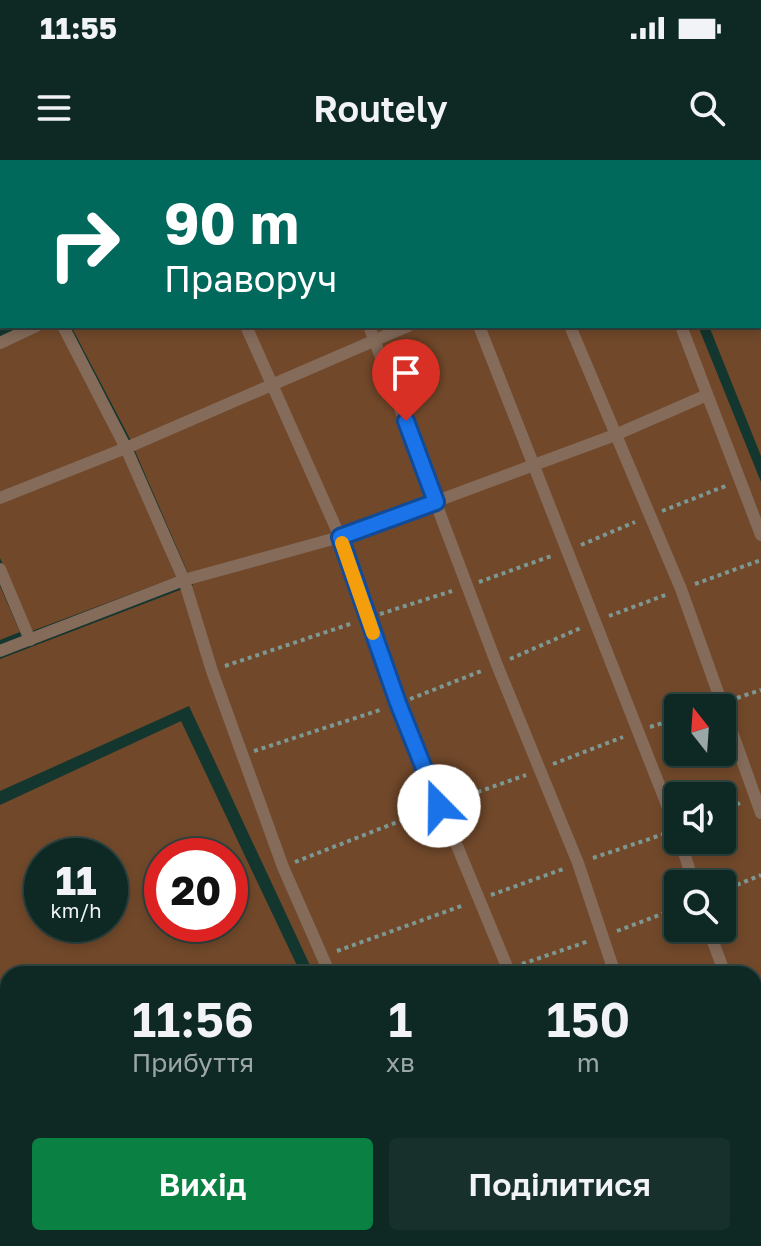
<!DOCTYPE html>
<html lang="uk">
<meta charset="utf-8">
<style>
:root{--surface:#0e2823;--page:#17302b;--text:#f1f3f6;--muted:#9ba6a6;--line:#2e4441;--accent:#0b8043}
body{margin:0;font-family:"Golos Text",sans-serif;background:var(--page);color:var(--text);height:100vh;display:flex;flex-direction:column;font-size:30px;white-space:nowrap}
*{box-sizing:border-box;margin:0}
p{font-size:26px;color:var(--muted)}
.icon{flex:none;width:44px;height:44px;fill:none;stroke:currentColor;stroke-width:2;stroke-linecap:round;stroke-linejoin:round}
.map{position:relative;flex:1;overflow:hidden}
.details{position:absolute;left:0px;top:806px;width:762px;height:280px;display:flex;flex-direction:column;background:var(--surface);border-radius:24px 24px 0 0;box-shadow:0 4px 12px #0003,0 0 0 2px var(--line)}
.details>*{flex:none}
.guide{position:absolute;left:0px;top:0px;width:762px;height:168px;box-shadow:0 4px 12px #0003,0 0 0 2px var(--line);background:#00695c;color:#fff;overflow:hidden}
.needle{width:52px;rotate:343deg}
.fabs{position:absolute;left:664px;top:534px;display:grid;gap:16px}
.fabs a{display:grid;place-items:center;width:72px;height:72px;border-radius:8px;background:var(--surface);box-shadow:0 4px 12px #0003,0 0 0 2px var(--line);font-size:40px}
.speed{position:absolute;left:24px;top:678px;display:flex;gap:16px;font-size:40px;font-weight:700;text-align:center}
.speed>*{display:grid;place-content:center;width:104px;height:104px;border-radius:50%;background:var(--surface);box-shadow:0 4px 12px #0003,0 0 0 2px var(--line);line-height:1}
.speed small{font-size:20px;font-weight:400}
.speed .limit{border:12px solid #d22;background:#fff;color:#111}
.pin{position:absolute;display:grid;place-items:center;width:68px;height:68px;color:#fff;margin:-82px -34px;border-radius:50% 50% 50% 0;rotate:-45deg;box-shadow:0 0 8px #0007}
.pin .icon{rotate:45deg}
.me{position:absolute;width:88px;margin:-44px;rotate:338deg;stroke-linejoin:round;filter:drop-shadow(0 0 6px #0008)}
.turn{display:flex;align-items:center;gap:28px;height:168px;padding:0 32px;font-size:36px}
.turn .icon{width:104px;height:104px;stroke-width:2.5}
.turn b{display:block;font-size:56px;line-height:68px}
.eta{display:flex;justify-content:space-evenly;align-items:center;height:136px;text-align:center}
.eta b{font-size:48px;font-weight:600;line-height:56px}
.primary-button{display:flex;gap:16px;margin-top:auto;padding:16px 32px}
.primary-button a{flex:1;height:92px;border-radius:8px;background:var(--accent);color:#fff;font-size:32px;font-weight:600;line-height:92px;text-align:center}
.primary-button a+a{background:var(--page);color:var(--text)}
.status{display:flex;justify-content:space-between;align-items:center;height:56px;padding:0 40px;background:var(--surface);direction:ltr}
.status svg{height:22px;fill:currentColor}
header{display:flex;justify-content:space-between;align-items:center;height:104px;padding:0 32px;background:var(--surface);font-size:36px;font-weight:600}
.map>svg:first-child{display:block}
</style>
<div class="status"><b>11:55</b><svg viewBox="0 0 49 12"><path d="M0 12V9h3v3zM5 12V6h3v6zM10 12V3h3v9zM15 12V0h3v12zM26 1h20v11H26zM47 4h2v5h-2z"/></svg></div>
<header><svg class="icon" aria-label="menu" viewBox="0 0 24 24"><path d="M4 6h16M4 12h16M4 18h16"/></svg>Routely<svg class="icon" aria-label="search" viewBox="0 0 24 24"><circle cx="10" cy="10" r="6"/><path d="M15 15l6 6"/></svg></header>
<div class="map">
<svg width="761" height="1086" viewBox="0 0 761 1086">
<rect width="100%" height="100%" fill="#13362f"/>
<g fill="#71482a" fill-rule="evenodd">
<polygon points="0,0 357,0 2,2 0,154"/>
<polygon points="395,0 632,0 632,2 390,2"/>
<polygon points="644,0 761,0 761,296 709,166 760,166 760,2"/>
<polygon points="41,166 61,166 122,287 0,335 0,186"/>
<path d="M 71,166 L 698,166 L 761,322 L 761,1086 L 440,1086 L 436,1078 L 754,1078 L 754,814 L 314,814 L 189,546 L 0,631 L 0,499 L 193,425 L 129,277 ZM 678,548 L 722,548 L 722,592 L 678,592 ZM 678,636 L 722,636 L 722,680 L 678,680 ZM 678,724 L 722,724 L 722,768 L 678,768 Z"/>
<polygon points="125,294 176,417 32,471 0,398 0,343"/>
<polygon points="0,426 20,472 0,480"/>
<path d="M 181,561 L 301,814 L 8,814 L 8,1078 L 425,1078 L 429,1086 L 0,1086 L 0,645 ZM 110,696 L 110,764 L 42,764 L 42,696 ZM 230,696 L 230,764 L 162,764 L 162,696 Z"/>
</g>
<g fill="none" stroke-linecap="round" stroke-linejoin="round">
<g stroke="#7d9892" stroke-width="4" stroke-dasharray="4 4" stroke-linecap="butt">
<polyline points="88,0 88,2"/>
<polyline points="662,351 728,325"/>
<polyline points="581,385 635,362"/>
<polyline points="479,422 554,395"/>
<polyline points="695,424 761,400"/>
<polyline points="380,454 452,431"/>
<polyline points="609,456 668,434"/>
<polyline points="510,499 583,467"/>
<polyline points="225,506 353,463"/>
<polyline points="737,538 761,530"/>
<polyline points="410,539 484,510"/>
<polyline points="650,567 678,558"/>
<polyline points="254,591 383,549"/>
<polyline points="553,604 623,577"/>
<polyline points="455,640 526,615"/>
<polyline points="722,651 740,643"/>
<polyline points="593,698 664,674"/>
<polyline points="295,702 428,650"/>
<polyline points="722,731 761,715"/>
<polyline points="491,735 566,708"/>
<polyline points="617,771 678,748"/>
<polyline points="337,791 464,745"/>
<polyline points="522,804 589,781"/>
<polyline points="754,816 761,813"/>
<polyline points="754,997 761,994"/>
<polyline points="468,1086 494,1078"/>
</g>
<g stroke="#846b5a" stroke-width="12">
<polyline points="497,0 498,2"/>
<polyline points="616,0 617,2"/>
<polyline points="427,2 432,0"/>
<polyline points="63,166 126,288 184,420 212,511 283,707 330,814"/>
<polyline points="246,166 340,377 398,543 510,814"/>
<polyline points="369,166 497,505 578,703 615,814"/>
<polyline points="479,166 678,673"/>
<polyline points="570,166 681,429 761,653"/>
<polyline points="681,166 761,375"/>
<polyline points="0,183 36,166"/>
<polyline points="0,338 126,288 408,166"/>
<polyline points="0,409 30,480"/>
<polyline points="0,491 184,420 340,377 615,275 707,235"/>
<polyline points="680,680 694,724"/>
<polyline points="708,768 725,814"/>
<polyline points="754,887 761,904"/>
<polyline points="446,1078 449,1086"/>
<polyline points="624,1078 627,1086"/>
<polyline points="725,1078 733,1086"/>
</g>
</g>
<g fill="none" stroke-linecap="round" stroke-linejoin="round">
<defs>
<polyline id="route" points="406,261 436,342 340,377 398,543 439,646"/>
</defs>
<use href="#route" stroke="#114b97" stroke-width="20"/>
<use href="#route" stroke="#1a73e8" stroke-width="14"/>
<polyline stroke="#f59e0b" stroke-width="14" points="342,383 373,473"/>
</g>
</svg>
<div class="fabs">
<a><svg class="needle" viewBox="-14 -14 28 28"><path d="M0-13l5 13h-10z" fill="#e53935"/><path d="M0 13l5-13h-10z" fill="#9ba6a6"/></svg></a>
<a><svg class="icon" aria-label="sound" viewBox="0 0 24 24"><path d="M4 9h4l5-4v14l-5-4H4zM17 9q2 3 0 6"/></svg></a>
<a><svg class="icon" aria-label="search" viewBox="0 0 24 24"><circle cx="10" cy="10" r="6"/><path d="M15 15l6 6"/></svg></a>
</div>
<div class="speed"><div>11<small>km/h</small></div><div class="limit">20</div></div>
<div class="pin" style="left:406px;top:261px;background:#d93025"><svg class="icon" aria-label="arrive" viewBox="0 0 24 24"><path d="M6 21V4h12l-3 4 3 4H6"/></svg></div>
<svg class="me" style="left:439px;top:646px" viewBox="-20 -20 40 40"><circle r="19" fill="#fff"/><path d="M0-13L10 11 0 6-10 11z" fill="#1a73e8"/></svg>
<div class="guide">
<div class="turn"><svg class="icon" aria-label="right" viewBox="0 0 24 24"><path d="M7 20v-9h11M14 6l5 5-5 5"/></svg><div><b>90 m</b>Праворуч</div></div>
</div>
<section class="details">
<div class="eta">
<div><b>11:56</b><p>Прибуття</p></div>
<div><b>1</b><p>хв</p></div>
<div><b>150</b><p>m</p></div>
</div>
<div class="primary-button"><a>Вихід</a><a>Поділитися</a></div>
</section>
</div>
